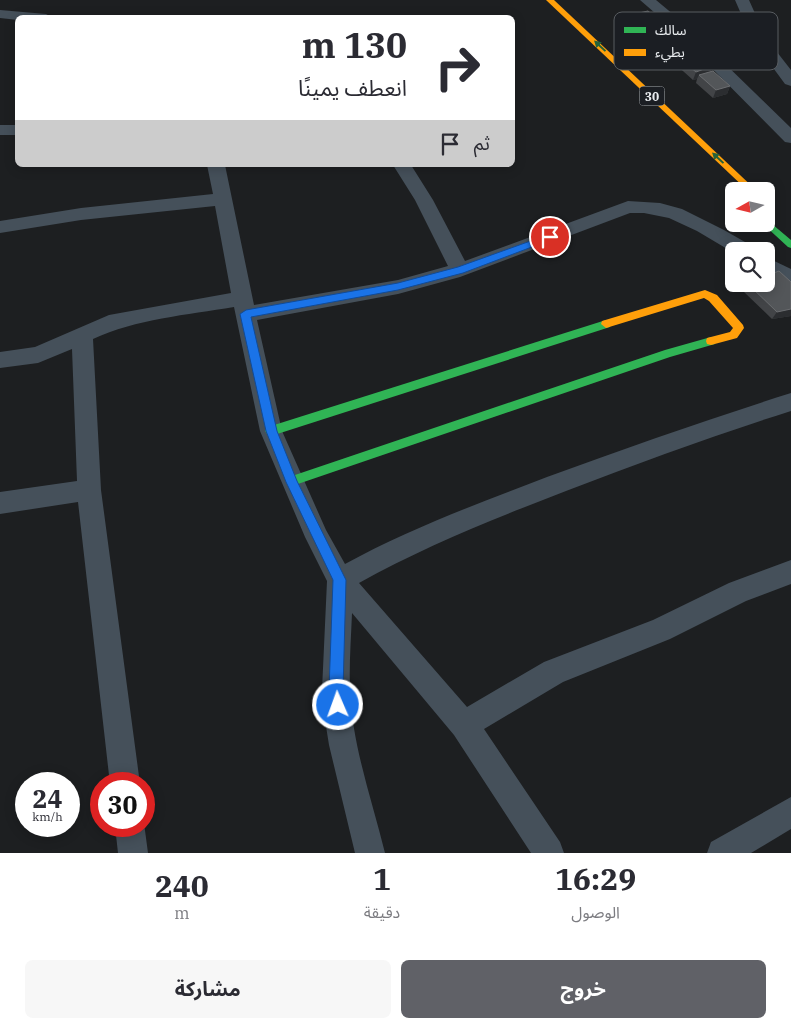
<!DOCTYPE html>
<html lang="ar">
<meta charset="utf-8">
<style>
:root{--surface:#fff;--page:#f7f7f7;--text:#2b2b33;--muted:#7c7c81;--accent:#606167}
body{margin:0;font-family:"IBM Plex Serif","Noto Sans Arabic",serif;background:var(--page);color:var(--text);direction:rtl;height:100vh;display:flex;flex-direction:column;font-size:19px;white-space:nowrap}
*{box-sizing:border-box;margin:0}
p{font-size:16px;color:var(--muted)}
.icon{flex:none;width:28px;height:28px;fill:none;stroke:currentColor;stroke-width:2;stroke-linecap:round;stroke-linejoin:round}
.map{position:relative;height:853px;overflow:hidden;direction:ltr}
.side{display:flex;flex-direction:column;background:var(--surface);flex:1}
.side>*{flex:none}
.banner{position:absolute;left:15px;top:15px;width:500px;height:152px;border-radius:8px;box-shadow:0 2px 12px #0003;direction:rtl;background:#fff;color:var(--text);overflow:hidden}
.needle{width:32px;rotate:262deg}
.controls{position:absolute;left:725px;top:182px;display:grid;gap:10px}
.controls a{display:grid;place-items:center;width:50px;height:50px;border-radius:8px;background:var(--surface);box-shadow:0 2px 12px #0003;font-size:25px}
.speed{position:absolute;left:15px;top:772px;display:flex;gap:10px;font-size:25px;font-weight:700;text-align:center}
.speed>*{display:grid;place-content:center;width:65px;height:65px;border-radius:50%;background:var(--surface);box-shadow:0 2px 12px #0003;line-height:1}
.speed small{font-size:12px;font-weight:400}
.speed .limit{border:8px solid #d22;background:#fff;color:#111}
.pin{position:absolute;display:grid;place-items:center;width:42px;height:42px;color:#fff;margin:-21px;border:2px solid #fff;border-radius:50%;box-shadow:0 1px 5px #0007}
.me{position:absolute;width:55px;margin:-28px;rotate:358deg;stroke-linejoin:round;filter:drop-shadow(0 0 4px #0008)}
.turn{display:flex;align-items:center;gap:18px;height:105px;padding:0 25px;font-size:22px}
.turn .icon{width:65px;height:65px;stroke-width:2.5}
.turn b{display:block;font-size:35px;line-height:42px}
.then{display:flex;align-items:center;height:48px;padding:0 25px;background:#0003;gap:10px;font-size:19px}
.eta{display:flex;justify-content:space-evenly;align-items:center;height:85px;text-align:center}
.eta b{font-size:30px;font-weight:700;line-height:35px}
.action{display:flex;gap:10px;margin-top:auto;padding:10px 25px}
.action a{flex:1;height:58px;border-radius:8px;background:var(--accent);color:#fff;font-size:20px;font-weight:700;line-height:58px;text-align:center}
.action a+a{background:var(--page);color:var(--text)}
.map>svg:first-child{display:block}
</style>
<div class="map">
<svg width="791" height="853" viewBox="0 0 791 853">
<rect width="100%" height="100%" fill="#1d1f21"/>
<g fill="none" stroke-linecap="round" stroke-linejoin="round">
<g fill="#45505a" fill-rule="evenodd">
<polygon points="640,0 656,0 680,20 791,128 791,143 785,142 670,26"/>
<polygon points="735,0 749,0 766,38 791,70 791,86 785,84 752,39"/>
<polygon points="0,10 46,14 53,18 18,18 18,20 0,18"/>
<rect x="0" y="125" width="18" height="10"/>
<path d="M 207,165 L 225,165 L 254,305 L 398,280 L 448,266 L 415,200 L 393,165 L 411,165 L 433,200 L 465,261 L 628,201 L 660,203 L 682,209 L 724,230 L 752,246 L 755,251 L 734,253 L 697,231 L 669,218 L 644,213 L 630,213 L 460,277 L 398,294 L 257,320 L 282,431 L 326,530 L 345,564 C 409,529 479,503 547,477 C 628,447 709,419 791,393 L 791,411 C 715,435 641,462 566,491 C 496,518 425,546 359,583 L 467,707 L 544,662 L 653,620 L 729,583 L 791,560 L 791,584 L 746,601 L 670,639 L 563,682 L 484,729 L 560,842 L 564,853 L 531,853 L 454,735 L 352,613 C 351,639 349,664 350,690 C 352,745 372,800 385,853 L 355,853 L 329,745 L 325,720 L 322,690 L 327,581 L 305,537 L 260,431 L 234,307 C 187,315 136,319 93,339 L 101,490 L 140,784 L 110,784 L 78,502 L 0,514 L 0,492 L 77,481 L 72,349 L 38,363 L 0,368 L 0,352 L 35,347 L 109,315 L 231,293 L 215,206 L 81,220 L 0,233 L 0,221 L 81,208 L 213,194 Z"/>
<polygon points="766,257 791,269 791,285 766,273"/>
<polygon points="791,797 791,829 751,853 707,853 711,842"/>
<polygon points="144,823 148,853 118,853 115,826 144,826"/>
</g>
<g fill="#30b455" fill-rule="evenodd">
<polygon points="766,219 791,240 791,248 788,247 763,224 766,224"/>
<polygon points="606,320 610,321 611,324 610,327 271,436 267,434 265,431 267,428 271,426"/>
<polygon points="711,337 716,341 715,344 670,357 292,486 288,485 286,481 288,477 292,476 665,350"/>
</g>
<g fill="#ff9f0a" fill-rule="evenodd">
<polygon points="546,0 554,0 757,191 748,191"/>
<polygon points="705,290 717,295 743,325 744,328 737,338 711,345 707,344 706,341 707,338 730,332 733,328 709,301 704,298 606,328 601,324 602,321"/>
</g>
</g>
<g fill="#424447">
<polygon points="630,15 662,32 644,37 628,23"/>
<polygon points="676,55 712,66 710,72 730,86 727,94 713,98 696,83 697,79 693,80 674,63"/>
<polygon points="791,282 791,316 772,319 744,292 748,284"/>
</g>
<g fill="#2b2d30">
<polygon points="664,24 662,32 644,37 646,29"/>
<polygon points="712,66 709,74 699,75 697,79 693,80 696,72"/>
<polygon points="730,86 727,94 713,98 716,90"/>
<polygon points="791,309 791,316 772,319 777,312"/>
</g>
<g fill="#535659" stroke="#6b6d70">
<polygon points="648,11 664,24 646,29 630,15"/>
<polygon points="694,50 712,66 696,72 676,55"/>
<polygon points="713,71 730,86 716,90 699,75"/>
<polygon points="779,271 791,282 791,309 777,312 748,284 766,284 766,276"/>
</g>
<defs><path id="oneway-solid" d="M-6-.8H1V-3.2L6.5 0L1 3.2V.8H-6Z" transform="scale(1.25)"/></defs>
<g fill="#24623a">
<use href="#oneway-solid" transform="translate(600 46) rotate(-137)"/>
<use href="#oneway-solid" transform="translate(718 158) rotate(-137)"/>
</g>
<polygon fill="#1a73e8" stroke="#114b97" points="550,234 553,235 553,239 463,273 398,290 251,317 277,431 297,481 346,580 343,690 345,705 343,710 338,712 333,710 329,690 333,580 286,482 266,431 240,314 246,310 398,283 458,267"/>
<g text-anchor="middle" dominant-baseline="central" stroke-width="5" stroke-linejoin="round" paint-order="stroke">
<rect fill="#1b1e23" stroke="#aaaeb1" stroke-width="1" x="639.5" y="86.5" width="25" height="19" rx="4"/>
<g font-size="12" font-weight="bold" fill="#e8ebee">
<text x="652" y="96">30</text>
</g>
</g>
<rect x="614" y="12" width="164" height="58" rx="8" fill="#1b1e23" stroke="#585c60" stroke-width="1"/>
<rect x="624" y="27" width="22" height="6" fill="#30b455"/>
<rect x="624" y="49" width="22" height="7" fill="#ff9f0a"/>
<g font-size="14" fill="#e8ebee">
<text x="655" y="35">سالك</text>
<text x="655" y="57">بطيء</text>
</g>
</svg>
<div class="controls">
<a><svg class="needle" viewBox="-14 -14 28 28"><path d="M0-13l5 13h-10z" fill="#e53935"/><path d="M0 13l5-13h-10z" fill="#7c7c81"/></svg></a>
<a><svg class="icon" aria-label="search" viewBox="0 0 24 24"><circle cx="10" cy="10" r="6"/><path d="M15 15l6 6"/></svg></a>
</div>
<div class="speed"><div>24<small>km/h</small></div><div class="limit">30</div></div>
<div class="pin" style="left:550px;top:237px;background:#d93025"><svg class="icon" aria-label="arrive" viewBox="0 0 24 24"><path d="M6 21V4h12l-3 4 3 4H6"/></svg></div>
<svg class="me" style="left:338px;top:705px" viewBox="-20 -20 40 40"><circle r="17" fill="#1a73e8" stroke="#fff" stroke-width="3"/><path d="M0-11L8 9 0 5-8 9z" fill="#fff"/></svg>
<div class="banner">
<div class="turn"><svg class="icon" aria-label="right" viewBox="0 0 24 24"><path d="M7 20v-9h11M14 6l5 5-5 5"/></svg><div><b>130 m</b>انعطف يمينًا</div></div>
<div class="then">ثم<svg class="icon" aria-label="arrive" viewBox="0 0 24 24"><path d="M6 21V4h12l-3 4 3 4H6"/></svg></div>
</div>
</div>
<section class="side">
<div class="eta">
<div><b>16:29</b><p>الوصول</p></div>
<div><b>1</b><p>دقيقة</p></div>
<div><b>240</b><p>m</p></div>
</div>
<div class="action"><a>خروج</a><a>مشاركة</a></div>
</section>
